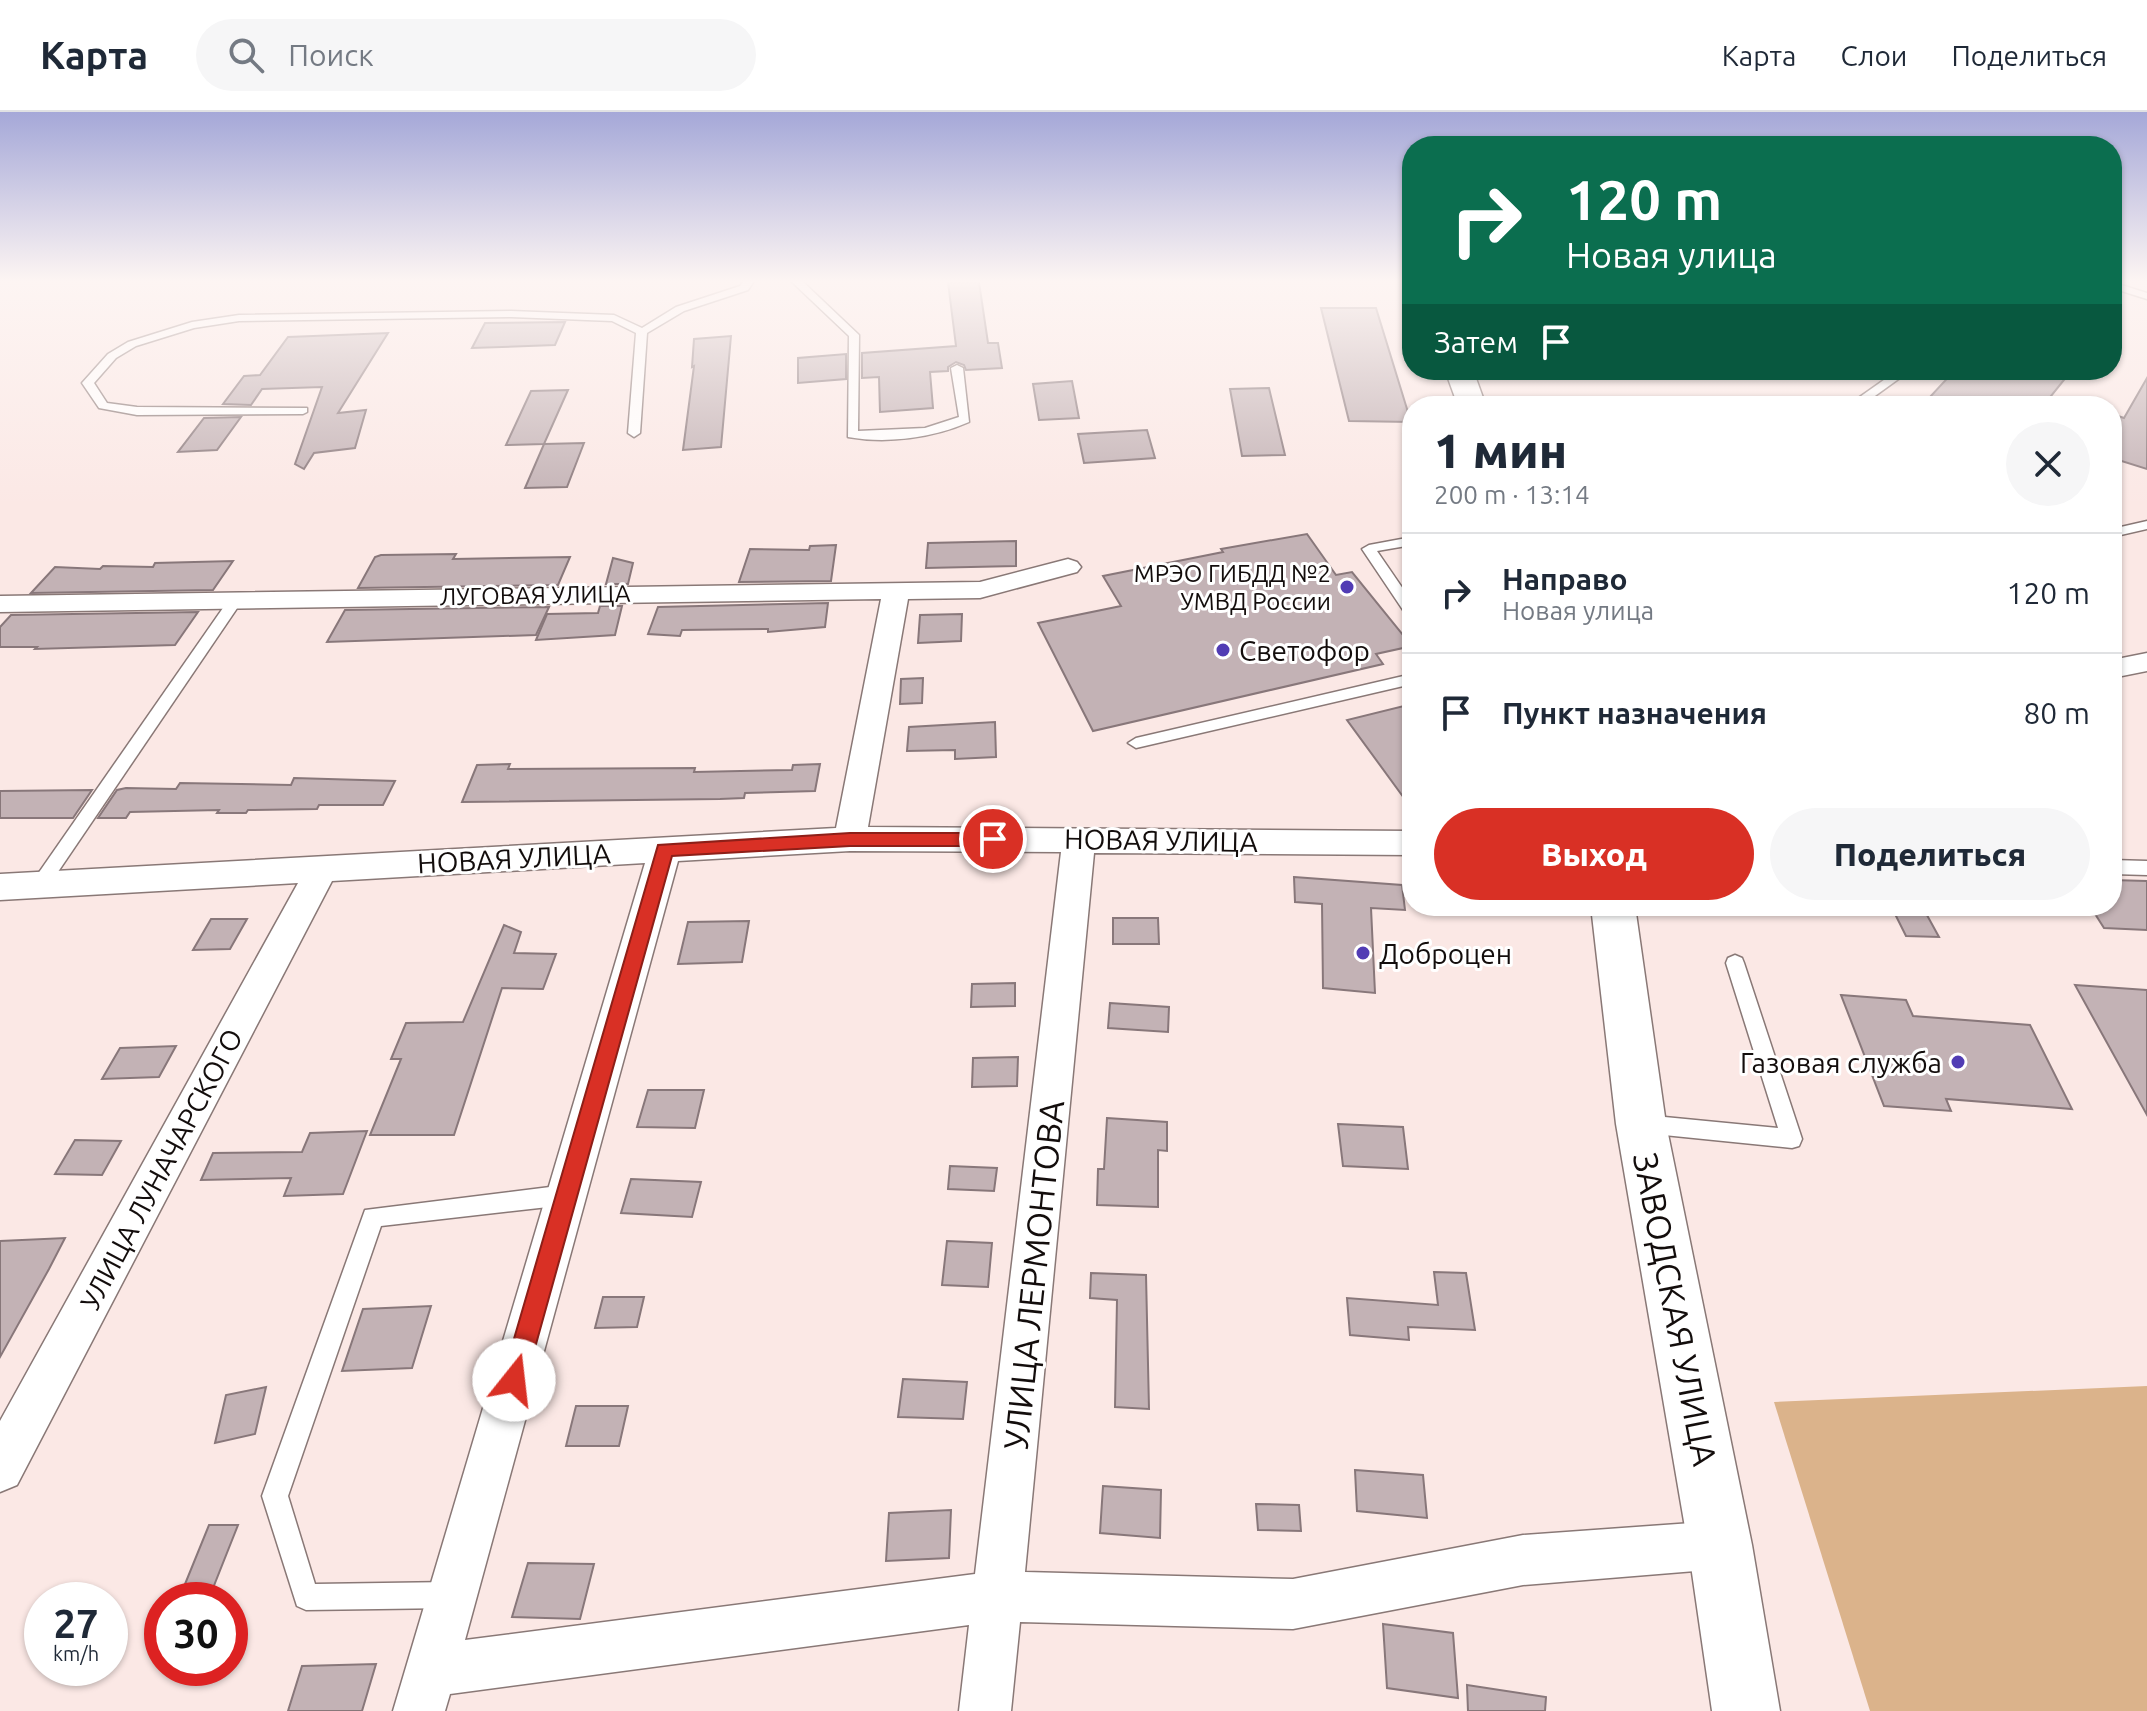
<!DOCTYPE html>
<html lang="ru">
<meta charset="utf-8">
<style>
:root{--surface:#fff;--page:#f6f6f7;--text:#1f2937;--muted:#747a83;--line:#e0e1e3;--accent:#d93025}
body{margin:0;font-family:Ubuntu,sans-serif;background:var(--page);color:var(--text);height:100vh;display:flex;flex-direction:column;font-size:30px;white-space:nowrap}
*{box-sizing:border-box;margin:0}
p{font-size:26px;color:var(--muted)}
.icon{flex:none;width:44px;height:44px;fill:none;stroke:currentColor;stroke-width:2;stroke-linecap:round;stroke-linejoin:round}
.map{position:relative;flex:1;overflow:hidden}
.side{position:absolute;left:1402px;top:284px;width:720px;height:520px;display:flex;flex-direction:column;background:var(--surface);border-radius:32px;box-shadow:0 2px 6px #0004}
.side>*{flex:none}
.guide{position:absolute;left:1402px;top:24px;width:720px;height:244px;border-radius:32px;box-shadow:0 2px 6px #0004;background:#0b6e4f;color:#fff;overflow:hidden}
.speed{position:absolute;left:24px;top:1470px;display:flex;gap:16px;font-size:40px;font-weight:700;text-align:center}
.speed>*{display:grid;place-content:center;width:104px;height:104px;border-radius:50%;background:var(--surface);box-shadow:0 2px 6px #0004;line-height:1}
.speed small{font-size:20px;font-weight:400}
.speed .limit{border:12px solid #d22;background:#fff;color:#111}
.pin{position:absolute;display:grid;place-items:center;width:68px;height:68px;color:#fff;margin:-34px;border:4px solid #fff;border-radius:50%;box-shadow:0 2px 8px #0007}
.me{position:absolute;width:88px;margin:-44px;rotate:16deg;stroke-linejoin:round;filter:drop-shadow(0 0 6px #0008)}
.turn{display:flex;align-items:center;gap:28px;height:168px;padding:0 32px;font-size:36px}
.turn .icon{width:104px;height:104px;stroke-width:2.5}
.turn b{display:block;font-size:56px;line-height:68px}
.then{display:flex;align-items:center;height:76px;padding:0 32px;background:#0003;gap:16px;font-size:30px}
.round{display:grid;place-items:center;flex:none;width:84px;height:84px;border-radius:42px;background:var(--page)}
.overview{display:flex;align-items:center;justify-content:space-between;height:136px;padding:0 32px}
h1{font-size:48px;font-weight:800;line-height:60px}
.action{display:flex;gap:16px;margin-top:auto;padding:16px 32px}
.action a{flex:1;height:92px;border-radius:48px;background:var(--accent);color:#fff;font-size:32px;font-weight:800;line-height:92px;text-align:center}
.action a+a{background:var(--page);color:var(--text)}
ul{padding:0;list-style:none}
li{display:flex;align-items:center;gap:24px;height:120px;padding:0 32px;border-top:2px solid var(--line)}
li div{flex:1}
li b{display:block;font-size:30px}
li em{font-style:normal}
header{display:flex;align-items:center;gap:48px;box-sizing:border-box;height:112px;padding:0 40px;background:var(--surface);border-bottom:2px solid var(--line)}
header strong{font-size:38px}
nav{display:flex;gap:44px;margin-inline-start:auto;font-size:28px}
.search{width:560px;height:72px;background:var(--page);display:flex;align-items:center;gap:20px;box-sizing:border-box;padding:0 28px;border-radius:44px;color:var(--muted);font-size:30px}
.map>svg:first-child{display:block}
</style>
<header>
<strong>Карта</strong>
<div class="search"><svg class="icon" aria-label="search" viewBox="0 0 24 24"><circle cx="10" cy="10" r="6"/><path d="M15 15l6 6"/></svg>Поиск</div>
<nav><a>Карта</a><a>Слои</a><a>Поделиться</a></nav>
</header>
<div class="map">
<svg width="2147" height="1599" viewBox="0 0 2147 1599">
<rect width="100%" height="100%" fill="#fbe8e5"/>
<polygon fill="#dbb38b" points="2147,1274 2147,1599 1870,1599 1774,1290"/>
<g fill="#c3b2b5" stroke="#88777a" stroke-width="2">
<polygon points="948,170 979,170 988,231 998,231 1002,256 966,258 964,253 956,250 948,255 948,259 930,260 933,296 880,300 879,265 862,266 862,241 956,234"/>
<polygon points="1321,196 1376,196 1411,310 1349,309"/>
<polygon points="565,210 555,233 472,236 485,211"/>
<polygon points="388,221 338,301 366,298 355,336 314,341 304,357 295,352 322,275 262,277 251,293 223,292 244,264 260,263 288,225"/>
<polygon points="731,224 721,335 683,338 694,254 692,255 694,227"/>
<polygon points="846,242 846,267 798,271 798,246"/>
<polygon points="1955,258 2072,258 2043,294 1952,294 1929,286"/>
<polygon points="2147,266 2147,357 2112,346 2112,302 2124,306"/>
<polygon points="1072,269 1079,306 1039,308 1033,272"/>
<polygon points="1269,276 1285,343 1242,344 1230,277"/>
<polygon points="568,278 544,332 506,333 531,279"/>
<polygon points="241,305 217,338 178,340 204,306"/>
<polygon points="1147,318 1155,346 1084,351 1078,322"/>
<polygon points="584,331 567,375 525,376 544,332"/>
<polygon points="1307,422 1336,463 1352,460 1412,534 1376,542 1383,552 1093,619 1038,511 1121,494 1103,464 1223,440 1221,437"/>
<polygon points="1016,429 1016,454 926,456 928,431"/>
<polygon points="836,433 831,469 739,470 750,437 809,438 810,434"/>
<polygon points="456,442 453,447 570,445 558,473 358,476 375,445 381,443"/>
<polygon points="613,446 633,451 628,472 606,472"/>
<polygon points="233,449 213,478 31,481 55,455 100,457 103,454 153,455 155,451"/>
<polygon points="828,491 825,515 768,520 768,517 682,518 680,524 648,522 658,495"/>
<polygon points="600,494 622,494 615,523 536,528 547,502 598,501"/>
<polygon points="549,495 536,523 327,530 345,498"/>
<polygon points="198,500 175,533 35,537 37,535 0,535 0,515 11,503"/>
<polygon points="962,502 961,529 918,531 920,503"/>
<polygon points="923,566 922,591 900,592 901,567"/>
<polygon points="1412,592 1412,697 1347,608"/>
<polygon points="995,610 996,645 955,647 955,638 907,639 909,615"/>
<polygon points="510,652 508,657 695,656 694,660 792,658 793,653 820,652 815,679 745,681 744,686 720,687 462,690 477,653"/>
<polygon points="294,666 395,669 383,693 319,693 317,697 248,698 246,701 217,701 219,698 130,700 126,706 98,706 117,678 126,676 176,677 180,671 291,673"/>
<polygon points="92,678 73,706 0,706 0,679"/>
<polygon points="1294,765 1402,773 1405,798 1371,796 1375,881 1323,876 1322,792 1295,790"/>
<polygon points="2112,768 2147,769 2147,818 2104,816 2090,794 2112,794"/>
<polygon points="1891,794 1922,794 1939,825 1906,824"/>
<polygon points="1113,806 1158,806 1159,832 1113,832"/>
<polygon points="211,807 247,807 230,837 193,838"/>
<polygon points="749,809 742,850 678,852 688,810"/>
<polygon points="504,813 521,820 514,841 556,842 543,877 502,876 454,1023 370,1023 401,947 391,947 406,911 463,910"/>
<polygon points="1015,871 1015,894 971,895 972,872"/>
<polygon points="2075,873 2147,878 2147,1003"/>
<polygon points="1841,883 1906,888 1913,904 2030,913 2072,997 1946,987 1951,999 1884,994"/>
<polygon points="1110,891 1169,895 1168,920 1108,916"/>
<polygon points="176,934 159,965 102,967 120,936"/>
<polygon points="1018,945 1017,974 972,975 973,946"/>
<polygon points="648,978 704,978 695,1016 637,1015"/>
<polygon points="1107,1006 1167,1010 1167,1039 1158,1038 1158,1095 1097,1093 1098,1057 1104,1057"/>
<polygon points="1338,1012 1403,1015 1408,1057 1343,1054"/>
<polygon points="367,1019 343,1082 284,1084 291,1066 201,1068 213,1041 302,1040 310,1021"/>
<polygon points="75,1028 121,1029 102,1063 55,1062"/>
<polygon points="950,1054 997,1056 994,1079 948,1077"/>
<polygon points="631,1067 701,1070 692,1105 621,1101"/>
<polygon points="65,1126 49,1157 0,1245 0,1129"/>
<polygon points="947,1129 992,1131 988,1175 942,1173"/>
<polygon points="1434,1160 1466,1161 1475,1218 1408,1215 1409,1228 1350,1223 1347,1186 1438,1193"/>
<polygon points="1091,1161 1146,1163 1149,1297 1115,1295 1117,1188 1090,1186"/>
<polygon points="603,1185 644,1185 637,1215 595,1216"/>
<polygon points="431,1194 412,1256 342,1259 363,1197"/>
<polygon points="903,1267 967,1270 963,1307 898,1305"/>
<polygon points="266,1275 255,1322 215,1331 226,1283"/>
<polygon points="576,1294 628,1294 619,1334 566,1334"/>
<polygon points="1355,1358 1423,1363 1427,1406 1357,1399"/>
<polygon points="1103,1374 1161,1378 1160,1426 1100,1421"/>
<polygon points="1256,1392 1299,1393 1301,1419 1258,1418"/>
<polygon points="951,1398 949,1446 886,1449 889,1401"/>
<polygon points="209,1413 238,1413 213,1476 183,1477"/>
<polygon points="528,1451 594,1452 580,1507 512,1505"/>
<polygon points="1383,1512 1453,1521 1458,1586 1387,1576"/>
<polygon points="376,1552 362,1599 288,1599 302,1554"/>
<polygon points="1467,1573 1546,1585 1545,1599 1468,1599"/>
</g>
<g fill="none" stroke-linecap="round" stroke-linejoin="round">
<defs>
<g id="lane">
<polygon points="744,169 754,169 748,178 684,199 647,221 640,321 634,325 628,321 636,221 612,209 511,205 239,209 194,216 136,234 116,246 94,271 107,291 137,295 307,296 307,300 303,302 137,303 99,296 82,271 108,242 128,230 192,210 239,203 511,199 614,203 642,216 676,195 740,174"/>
<path d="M 791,169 L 802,169 L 859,223 L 858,319 L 925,316 L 959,305 L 951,256 L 957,253 L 963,256 L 969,310 C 933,326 887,332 848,325 L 849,224 Z"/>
<polygon points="2112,170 2147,181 2147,187 2112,176"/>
<polygon points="1898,258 1911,258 1861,294 1847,294"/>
<polygon points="2147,409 2147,417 2112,425 2112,417"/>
<polygon points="1412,425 1412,433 1377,439 1412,490 1412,505 1407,504 1362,437 1369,433"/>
<polygon points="237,482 244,486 45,779 33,779 30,774 33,769 232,483"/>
<polygon points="1412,562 1412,572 1136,636 1128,631 1136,626"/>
<polygon points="2112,748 2147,749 2147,763 2112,762"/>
<polygon points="1735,843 1742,846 1744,851 1802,1027 1799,1034 1792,1036 1644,1021 1637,1019 1634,1012 1637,1005 1644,1003 1778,1016 1726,851 1728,846"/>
<polygon points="566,1073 574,1076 577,1083 574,1090 566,1093 381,1114 288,1384 315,1472 451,1470 460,1474 464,1483 460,1492 451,1496 306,1498 297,1494 262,1384 365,1098"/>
</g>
<g id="street">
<path d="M 1068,447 L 1077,450 L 1081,455 L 1077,460 L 980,486 L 908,487 L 868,715 L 1412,719 L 1412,743 L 1094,741 L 1025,1460 L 1293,1467 L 1523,1423 L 1720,1409 L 1737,1416 L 1744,1433 L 1737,1450 L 1720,1457 L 1523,1473 L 1293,1517 L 1020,1510 L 1011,1599 L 959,1599 L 969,1513 L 450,1582 L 445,1599 L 393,1599 L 645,751 L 332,769 L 17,1373 L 0,1380 L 0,1309 L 298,771 L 0,788 L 0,762 L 836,716 L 881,487 L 0,500 L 0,484 L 980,470 ZM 850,739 L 1061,740 L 975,1462 L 465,1528 L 678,749 Z"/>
<polygon points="2147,541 2147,559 2112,566 2112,548"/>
</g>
<g id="secondary">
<polygon points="1445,258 1473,258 1486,294 1458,294"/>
<polygon points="1591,794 1635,794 1666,1012 1752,1433 1780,1599 1712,1599 1688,1433 1616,1012"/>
</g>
</defs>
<use href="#lane" stroke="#897876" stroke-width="3"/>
<use href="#street" stroke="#897876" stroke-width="3"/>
<use href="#secondary" stroke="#897876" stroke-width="3"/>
<use href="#lane" fill="#fff" fill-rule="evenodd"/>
<use href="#street" fill="#fff" fill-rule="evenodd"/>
<use href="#secondary" fill="#fff" fill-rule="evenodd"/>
</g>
<linearGradient id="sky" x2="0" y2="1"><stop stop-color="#a5a8d8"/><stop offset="0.43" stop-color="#fdf5f3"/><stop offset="1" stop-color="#fdf5f3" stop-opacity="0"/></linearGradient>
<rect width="2147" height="393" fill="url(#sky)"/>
<polygon fill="#d93025" stroke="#8d1f18" stroke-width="2" points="850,721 993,721 1001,727 993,734 850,734 672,744 526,1268 522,1276 514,1280 505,1276 502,1268 658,733"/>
<g fill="#513cb4" stroke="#fff" stroke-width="3">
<circle cx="1347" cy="475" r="8"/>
<circle cx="1223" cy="538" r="8"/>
<circle cx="1363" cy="841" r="8"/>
<circle cx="1958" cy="950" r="8"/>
</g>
<g text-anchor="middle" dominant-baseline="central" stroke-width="6" stroke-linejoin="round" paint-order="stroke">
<g font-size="24" fill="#130d0c" stroke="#fff" text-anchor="end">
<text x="1331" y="461">МРЭО ГИБДД №2<tspan x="1331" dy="28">УМВД России</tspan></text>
</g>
<g font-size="24" fill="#130d0c" stroke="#fff">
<text transform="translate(535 483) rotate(-1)">ЛУГОВАЯ УЛИЦА</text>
</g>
<g font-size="28" fill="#130d0c" stroke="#fff" text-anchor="start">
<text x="1239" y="538">Светофор</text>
<text x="1379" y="841">Доброцен</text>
<text x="1942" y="950" text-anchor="end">Газовая служба</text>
</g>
<g font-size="28" fill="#130d0c" stroke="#fff">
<text transform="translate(1161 728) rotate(1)">НОВАЯ УЛИЦА</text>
<text transform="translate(514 746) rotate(-3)">НОВАЯ УЛИЦА</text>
<text transform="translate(161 1057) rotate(-62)">УЛИЦА ЛУНАЧАРСКОГО</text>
</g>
<g font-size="34" fill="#130d0c" stroke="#fff">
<text transform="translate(1033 1163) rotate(-84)">УЛИЦА ЛЕРМОНТОВА</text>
<text transform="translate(1676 1197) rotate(79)">ЗАВОДСКАЯ УЛИЦА</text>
</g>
</g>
</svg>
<div class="speed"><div>27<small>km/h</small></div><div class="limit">30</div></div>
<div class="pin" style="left:993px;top:727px;background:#d93025"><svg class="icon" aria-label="arrive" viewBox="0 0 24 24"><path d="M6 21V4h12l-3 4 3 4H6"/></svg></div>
<svg class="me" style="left:514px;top:1268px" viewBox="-20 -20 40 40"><circle r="19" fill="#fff"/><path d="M0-13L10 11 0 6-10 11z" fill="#d93025"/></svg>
<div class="guide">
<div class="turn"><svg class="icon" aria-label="right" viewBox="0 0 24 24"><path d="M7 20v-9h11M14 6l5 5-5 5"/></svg><div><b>120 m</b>Новая улица</div></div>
<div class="then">Затем<svg class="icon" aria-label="arrive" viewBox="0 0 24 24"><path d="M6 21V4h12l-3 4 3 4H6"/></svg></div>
</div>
<section class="side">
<div class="overview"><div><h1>1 мин</h1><p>200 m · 13:14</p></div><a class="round"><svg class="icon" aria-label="close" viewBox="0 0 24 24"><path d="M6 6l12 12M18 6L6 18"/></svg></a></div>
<ul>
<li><svg class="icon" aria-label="right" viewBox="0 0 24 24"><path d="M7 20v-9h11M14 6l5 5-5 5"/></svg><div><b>Направо</b><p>Новая улица</p></div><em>120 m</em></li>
<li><svg class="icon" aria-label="arrive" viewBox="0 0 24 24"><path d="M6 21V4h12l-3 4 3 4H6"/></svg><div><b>Пункт назначения</b></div><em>80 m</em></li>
</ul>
<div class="action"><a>Выход</a><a>Поделиться</a></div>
</section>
</div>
